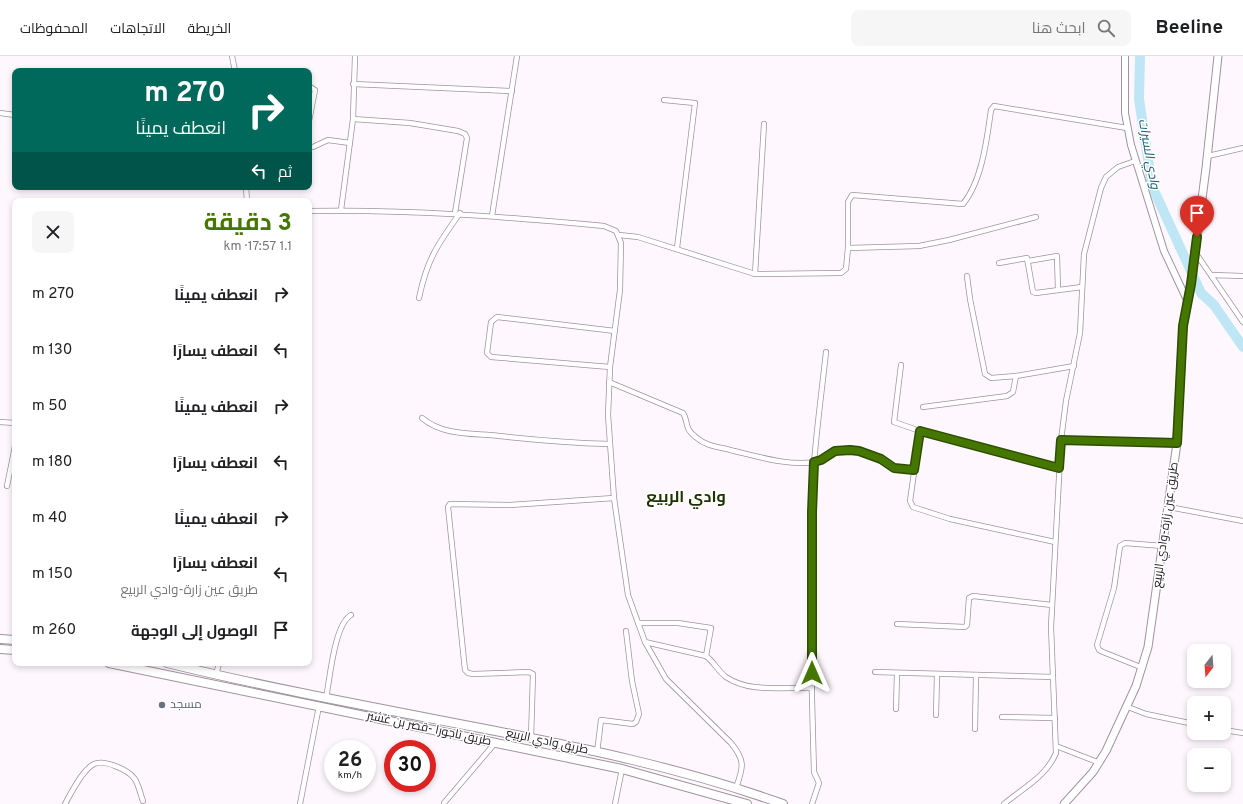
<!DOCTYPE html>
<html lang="ar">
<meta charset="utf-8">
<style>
:root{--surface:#fff;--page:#f6f6f6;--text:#202124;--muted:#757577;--line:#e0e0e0;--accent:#457700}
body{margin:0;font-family:Overpass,Cairo,sans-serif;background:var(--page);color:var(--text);direction:rtl;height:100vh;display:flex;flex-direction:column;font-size:15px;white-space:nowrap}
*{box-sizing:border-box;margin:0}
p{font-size:13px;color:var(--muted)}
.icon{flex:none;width:22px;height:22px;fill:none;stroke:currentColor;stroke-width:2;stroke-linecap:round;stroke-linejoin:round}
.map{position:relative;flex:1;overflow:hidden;direction:ltr}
.drawer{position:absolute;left:12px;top:142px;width:300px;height:468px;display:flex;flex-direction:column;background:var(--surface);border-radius:8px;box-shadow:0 2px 6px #0003;direction:rtl}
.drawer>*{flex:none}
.top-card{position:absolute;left:12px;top:12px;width:300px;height:122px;border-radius:8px;box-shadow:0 2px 6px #0003;direction:rtl;background:#00695c;color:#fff;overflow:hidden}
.needle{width:26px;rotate:197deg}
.controls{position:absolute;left:1187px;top:588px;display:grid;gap:8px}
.controls a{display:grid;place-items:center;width:44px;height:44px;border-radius:8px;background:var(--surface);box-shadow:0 2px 6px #0003;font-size:20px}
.speed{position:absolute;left:324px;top:684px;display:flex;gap:8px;font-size:20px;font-weight:700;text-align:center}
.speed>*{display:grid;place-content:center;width:52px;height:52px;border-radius:50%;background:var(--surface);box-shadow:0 2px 6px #0003;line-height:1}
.speed small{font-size:10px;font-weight:400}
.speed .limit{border:6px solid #d22;background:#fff;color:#111}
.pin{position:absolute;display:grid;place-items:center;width:34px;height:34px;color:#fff;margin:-41px -17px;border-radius:50% 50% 50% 0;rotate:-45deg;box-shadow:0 0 4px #0007}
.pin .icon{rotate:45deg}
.me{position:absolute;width:44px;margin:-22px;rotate:0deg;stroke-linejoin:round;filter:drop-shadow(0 0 3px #0008)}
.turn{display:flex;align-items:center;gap:14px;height:84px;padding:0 20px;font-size:18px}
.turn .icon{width:52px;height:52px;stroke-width:2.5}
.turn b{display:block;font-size:28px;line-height:34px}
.then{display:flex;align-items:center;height:38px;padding:0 20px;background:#0003;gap:8px;font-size:15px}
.round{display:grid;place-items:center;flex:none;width:42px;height:42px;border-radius:8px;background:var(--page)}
.summary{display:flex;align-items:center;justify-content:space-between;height:68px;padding:0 20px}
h1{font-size:24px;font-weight:700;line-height:30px;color:var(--accent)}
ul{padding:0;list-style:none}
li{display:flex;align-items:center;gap:12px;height:56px;padding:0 20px}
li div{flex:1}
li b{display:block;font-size:15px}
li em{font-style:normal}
header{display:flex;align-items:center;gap:24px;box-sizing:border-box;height:56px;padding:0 20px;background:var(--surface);border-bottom:1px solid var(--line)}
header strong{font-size:19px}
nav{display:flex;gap:22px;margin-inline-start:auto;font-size:14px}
.search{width:280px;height:36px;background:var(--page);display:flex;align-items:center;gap:10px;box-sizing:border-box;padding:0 14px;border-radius:8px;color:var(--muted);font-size:15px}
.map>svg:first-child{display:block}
</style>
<header>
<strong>Beeline</strong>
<div class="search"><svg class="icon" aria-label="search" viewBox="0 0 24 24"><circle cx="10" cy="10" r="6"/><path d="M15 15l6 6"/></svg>ابحث هنا</div>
<nav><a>الخريطة</a><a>الاتجاهات</a><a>المحفوظات</a></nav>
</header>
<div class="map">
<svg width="1243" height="748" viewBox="0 0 1243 748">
<rect width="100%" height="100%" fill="#fef8fe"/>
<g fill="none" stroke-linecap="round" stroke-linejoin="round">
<polyline stroke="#bfe6f5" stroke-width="10" points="1140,0 1139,43 1152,130 1201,237 1214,249 1243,291"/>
<defs>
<g id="minor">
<polyline points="232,0 235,15"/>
<polyline points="353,28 512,35"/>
<polyline points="309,30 315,34 309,65"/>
<polyline points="664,44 695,47 677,192"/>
<polyline points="0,57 15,59"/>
<polyline points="353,63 410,67 458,75 465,78 467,82 455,157"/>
<polyline points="309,91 313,91 328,84 350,87"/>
<polyline points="1208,100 1243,92"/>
<polyline points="246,131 247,145"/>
<polyline points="341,154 353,63 355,0"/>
<path d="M 309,155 C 408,153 506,161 604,170 L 616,175 L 621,187 L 620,234 L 610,311 L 608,359 L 614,442 L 628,539 L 645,586 L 666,623 L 731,687 C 746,705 743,712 736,732"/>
<polyline points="492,160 517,0"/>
<polyline points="619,179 638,181 755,218 841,217 846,213 848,192 919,190 949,184 1036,161"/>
<path d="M 848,192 L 848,146 L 852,139 L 963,148 C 982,125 987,83 991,54 L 994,50 L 1127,72"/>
<polyline points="1195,196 1243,266"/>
<polyline points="1028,205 1057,200 1058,233"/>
<polyline points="999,207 1027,202 1033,236 1036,237 1082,231"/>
<polyline points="755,218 764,68"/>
<polyline points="1211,219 1243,220"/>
<polyline points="967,220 970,243 985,318 991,322 1016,320"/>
<path d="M 419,242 C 427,203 438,188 460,157"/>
<polyline points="901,309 894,366 920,375 1059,412"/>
<polyline points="610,311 491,301 487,297 491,266 497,261 615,275"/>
<path d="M 609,326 L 683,357 C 689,366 683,372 697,382 C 707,391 722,391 734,395 C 760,401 788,410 815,406 C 830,403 829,393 851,395 C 868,396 879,405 893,411 C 899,414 907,414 914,414"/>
<polyline points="923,351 1007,340 1013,336 1016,320 1074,310"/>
<path d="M 422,362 C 443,380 473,377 499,380 C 536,384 573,387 610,388"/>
<polyline points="0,366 15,367"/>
<polyline points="920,375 910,445 913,451 950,463 1055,486"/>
<polyline points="1061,384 1177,387"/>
<polyline points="7,430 15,390"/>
<polyline points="1169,451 1243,465"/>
<polyline points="638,567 678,567 711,572 706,600"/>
<polyline points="897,568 965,571 967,569 969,542 973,540 1052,549"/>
<path d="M 645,586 L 706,600 C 714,606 718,615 726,621 C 749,637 784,631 812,632"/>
<polyline points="1143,612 1103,596 1099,594 1097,589 1114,532 1120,490 1125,487 1163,490"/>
<polyline points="875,616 1053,621"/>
<polyline points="216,619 219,607"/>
<path d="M 326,642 C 330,623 334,569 351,559"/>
<polyline points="1128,651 1146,658 1194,668"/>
<polyline points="896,653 897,618"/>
<polyline points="936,659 937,618"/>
<polyline points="1002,661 1055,662"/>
<polyline points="975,673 976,619"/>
<polyline points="1224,674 1243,677"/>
<polyline points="531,682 533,618 529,616 473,618 468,617 465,614 448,451 450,448 510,449 614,442"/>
<polyline points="1056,690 1100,707"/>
<polyline points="597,697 601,664 633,668 636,666 639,658 632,625 626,575"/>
<polyline points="444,747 496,686"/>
<path d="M 65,748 C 71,737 83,713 94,708 C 104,703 128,714 134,722 C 139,728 140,738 143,745"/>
<polyline points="300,748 319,650"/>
<polyline points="615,748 622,713"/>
<path d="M 812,748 L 819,727 L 814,716 C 811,613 808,510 814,407 C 817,370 822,333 826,296"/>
<path d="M 1004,748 C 1023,732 1046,721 1056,697 L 1051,571 L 1061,384 L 1066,345 L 1080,277 L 1084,198 L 1101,132 L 1106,121 L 1118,111 L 1135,105"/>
</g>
<polyline id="secondary" points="1125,0 1125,57 1131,89 1164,195 1187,244"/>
<polyline id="primary" points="1064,748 1093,716 1106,695 1136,630 1148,591 1177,387 1183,270 1191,228 1206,112 1218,0"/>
<g id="trunk">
<polyline points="0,583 15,584"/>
<polyline points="0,593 15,594"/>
<polyline points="109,607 622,713 747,748"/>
<path d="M 167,607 C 269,632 372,651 475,671 C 579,691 683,712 783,748"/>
</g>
</defs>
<use href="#minor" stroke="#a0929e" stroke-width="6"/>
<use href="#secondary" stroke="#a0929e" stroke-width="8"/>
<use href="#primary" stroke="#a0929e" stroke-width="9"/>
<use href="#trunk" stroke="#a0929e" stroke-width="10"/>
<use href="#minor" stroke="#fff" stroke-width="4.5"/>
<use href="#secondary" stroke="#fff" stroke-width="6"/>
<use href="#primary" stroke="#fff" stroke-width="7"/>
<use href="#trunk" stroke="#fff" stroke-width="8"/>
</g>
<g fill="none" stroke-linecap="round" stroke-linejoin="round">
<defs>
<polyline id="route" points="812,617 812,456 814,406 821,404 835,395 850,394 859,395 881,403 894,412 914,414 920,375 1059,412 1061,384 1177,387 1183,270 1191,228 1197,181"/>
</defs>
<use href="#route" stroke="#2d4d00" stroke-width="10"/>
<use href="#route" stroke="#457700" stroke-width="7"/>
</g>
<circle fill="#6b7280" stroke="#fff" stroke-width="1.5" cx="162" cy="649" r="4"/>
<g text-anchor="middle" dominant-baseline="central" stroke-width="3" stroke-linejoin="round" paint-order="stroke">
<g font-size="12" fill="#1b161b" stroke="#fff">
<text transform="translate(1166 469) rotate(-82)">طريق عين زارة-وادي الربيع</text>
<text transform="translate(429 673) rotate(12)">طريق تاجورا -قصر بن غشير</text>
<text transform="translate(547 686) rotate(12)">طريق وادي الربيع</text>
</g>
<g font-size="12" fill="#5b616d" stroke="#fff" text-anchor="start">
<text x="170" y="649">مسجد</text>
</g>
<g font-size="13" font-style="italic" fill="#0e586e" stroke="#fff">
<text transform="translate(1148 98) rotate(80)">وادي السيرات</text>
</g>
<g font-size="16" font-weight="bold" fill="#1b3301" stroke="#fff">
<text x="686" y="442">وادي الربيع</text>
</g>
</g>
</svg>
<div class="controls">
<a><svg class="needle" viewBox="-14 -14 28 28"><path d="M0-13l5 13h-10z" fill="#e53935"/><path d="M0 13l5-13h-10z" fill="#757577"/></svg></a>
<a>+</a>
<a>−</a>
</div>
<div class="speed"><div>26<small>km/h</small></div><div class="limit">30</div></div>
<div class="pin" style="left:1197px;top:181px;background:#d93025"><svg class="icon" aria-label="arrive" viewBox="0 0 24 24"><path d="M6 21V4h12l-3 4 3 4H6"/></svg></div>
<svg class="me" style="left:812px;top:617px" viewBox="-20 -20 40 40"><path d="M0-17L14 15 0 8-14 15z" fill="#457700" stroke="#fff" stroke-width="4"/></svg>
<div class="top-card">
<div class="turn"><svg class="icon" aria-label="right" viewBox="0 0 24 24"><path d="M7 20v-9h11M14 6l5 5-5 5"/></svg><div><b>270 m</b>انعطف يمينًا</div></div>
<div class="then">ثم<svg class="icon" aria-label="left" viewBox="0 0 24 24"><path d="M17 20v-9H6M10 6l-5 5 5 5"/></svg></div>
</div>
<section class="drawer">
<div class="summary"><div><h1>3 دقيقة</h1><p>1.1 km · 17:57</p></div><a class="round"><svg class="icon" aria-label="close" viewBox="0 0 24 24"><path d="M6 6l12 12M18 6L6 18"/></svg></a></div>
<ul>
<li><svg class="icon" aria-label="right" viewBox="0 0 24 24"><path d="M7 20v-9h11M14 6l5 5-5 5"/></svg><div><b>انعطف يمينًا</b></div><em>270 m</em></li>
<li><svg class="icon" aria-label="left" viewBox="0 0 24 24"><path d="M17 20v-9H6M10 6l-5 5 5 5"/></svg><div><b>انعطف يسارًا</b></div><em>130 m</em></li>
<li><svg class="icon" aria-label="right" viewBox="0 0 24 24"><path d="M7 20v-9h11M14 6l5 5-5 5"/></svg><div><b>انعطف يمينًا</b></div><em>50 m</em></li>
<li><svg class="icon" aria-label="left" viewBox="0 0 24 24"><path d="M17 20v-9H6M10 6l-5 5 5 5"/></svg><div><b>انعطف يسارًا</b></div><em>180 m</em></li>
<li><svg class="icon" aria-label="right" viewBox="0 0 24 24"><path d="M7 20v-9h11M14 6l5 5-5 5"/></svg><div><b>انعطف يمينًا</b></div><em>40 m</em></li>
<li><svg class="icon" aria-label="left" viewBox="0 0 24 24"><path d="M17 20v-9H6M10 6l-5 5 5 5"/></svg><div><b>انعطف يسارًا</b><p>طريق عين زارة-وادي الربيع</p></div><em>150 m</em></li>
<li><svg class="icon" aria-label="arrive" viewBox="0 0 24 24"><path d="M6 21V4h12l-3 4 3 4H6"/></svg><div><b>الوصول إلى الوجهة</b></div><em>260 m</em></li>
</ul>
</section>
</div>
